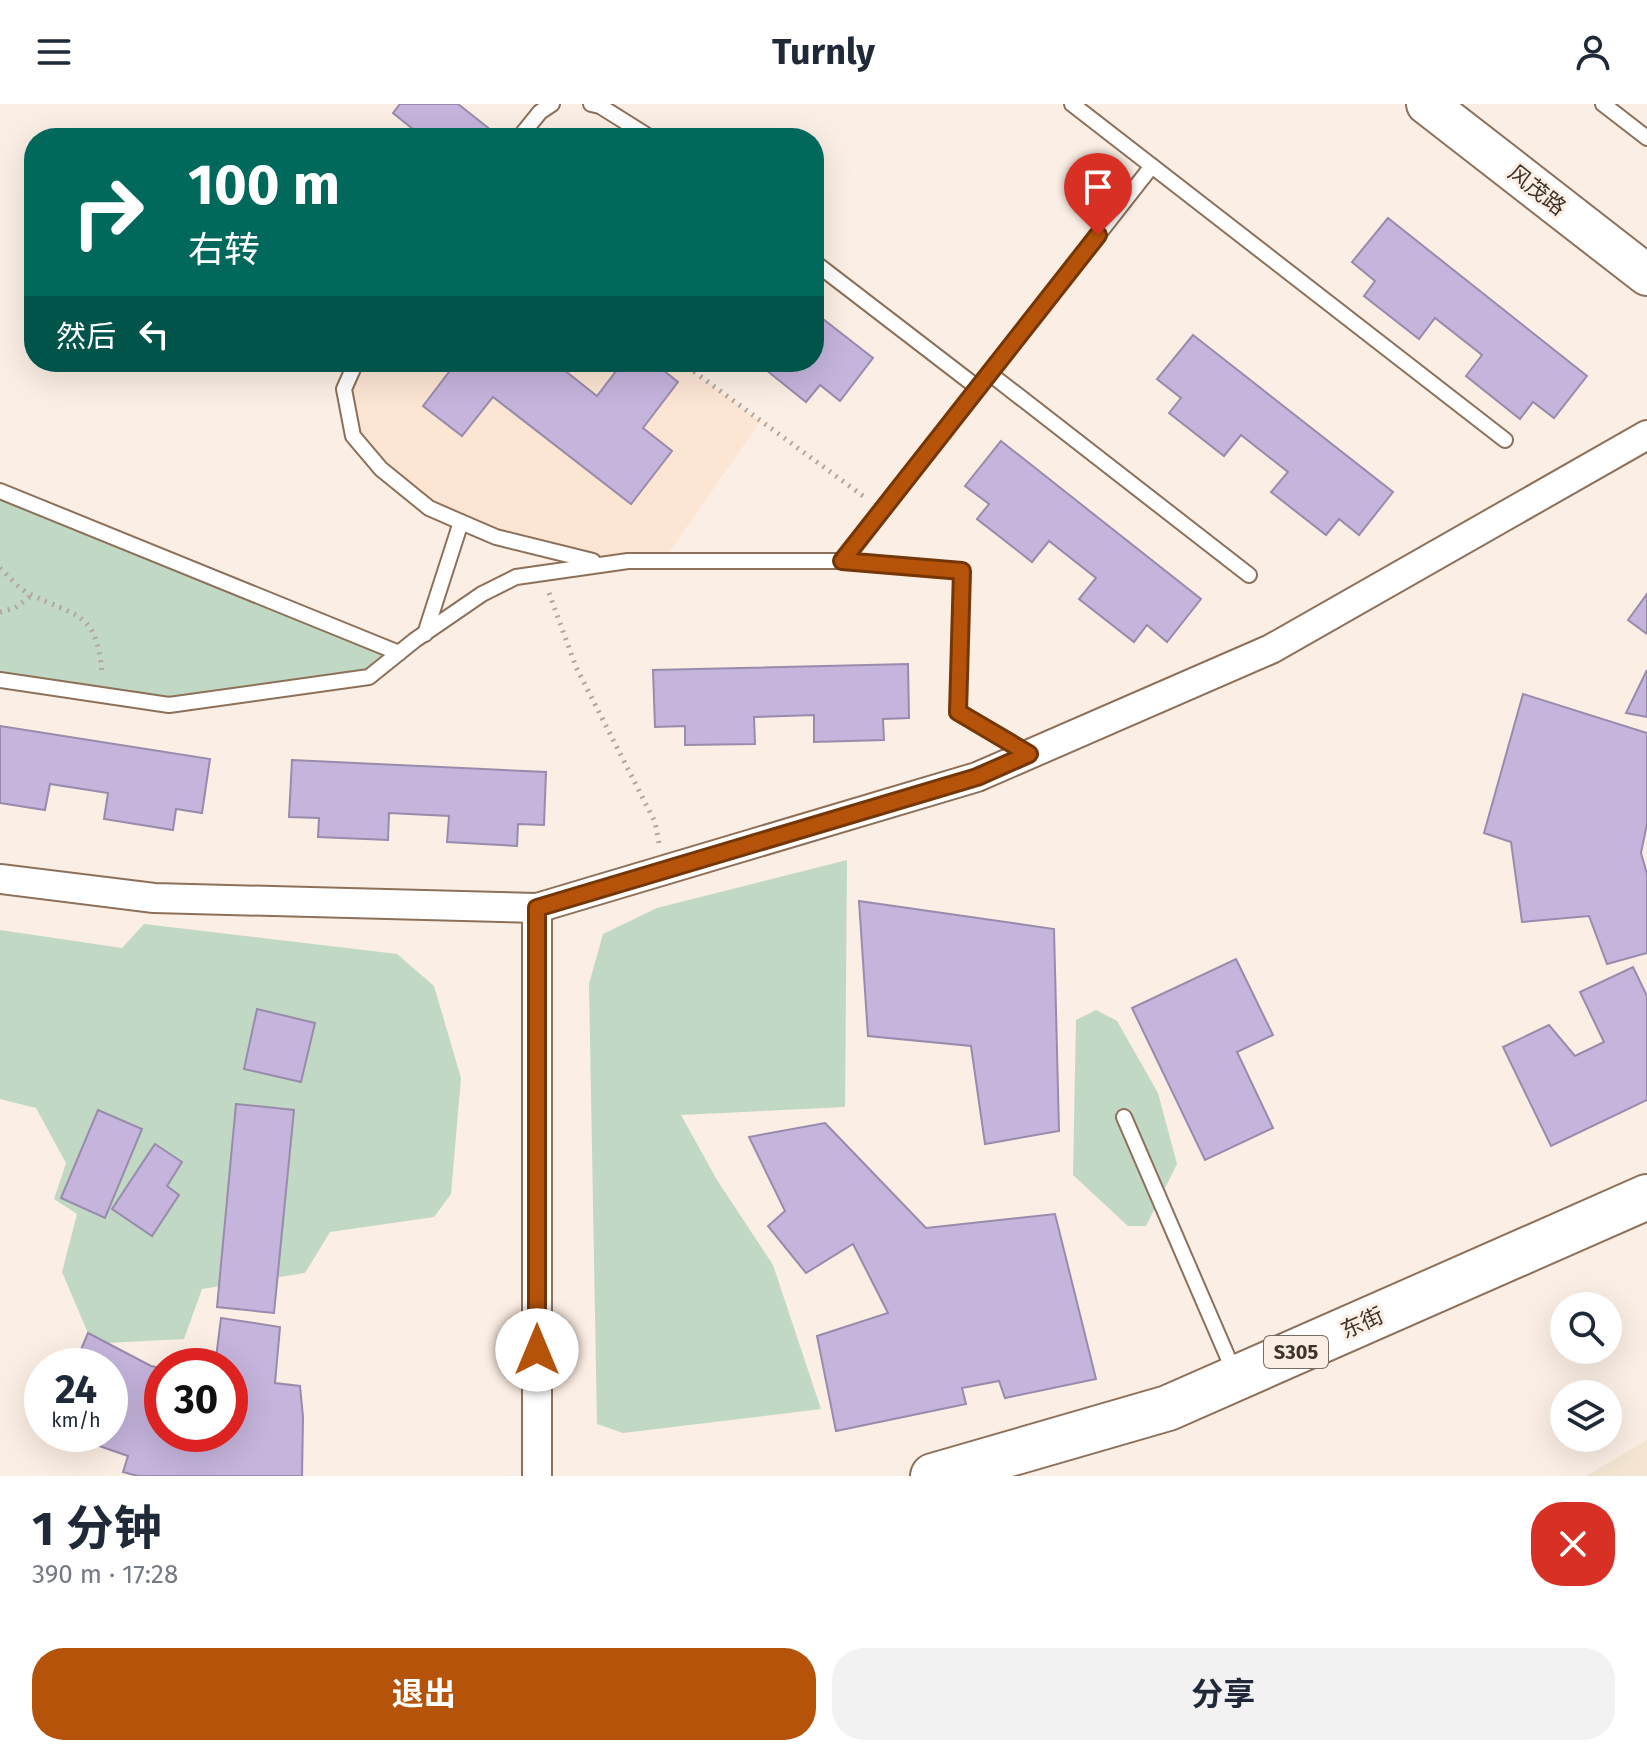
<!DOCTYPE html>
<html lang="zh">
<meta charset="utf-8">
<style>
:root{--surface:#fff;--page:#f2f2f3;--text:#1f2937;--muted:#747a83;--accent:#b45309}
body{margin:0;font-family:"Fira Sans","Noto Sans SC",sans-serif;background:var(--page);color:var(--text);height:100vh;display:flex;flex-direction:column;font-size:30px;white-space:nowrap}
*{box-sizing:border-box;margin:0}
p{font-size:26px;color:var(--muted)}
.icon{flex:none;width:44px;height:44px;fill:none;stroke:currentColor;stroke-width:2;stroke-linecap:round;stroke-linejoin:round}
.map{position:relative;height:1372px;overflow:hidden}
.side{display:flex;flex-direction:column;background:var(--surface);flex:1}
.side>*{flex:none}
.banner{position:absolute;left:24px;top:24px;width:800px;height:244px;border-radius:32px;box-shadow:0 8px 32px #0002;background:#00695c;color:#fff;overflow:hidden}
.fabs{position:absolute;left:1550px;top:1188px;display:grid;gap:16px}
.fabs a{display:grid;place-items:center;width:72px;height:72px;border-radius:50%;background:var(--surface);box-shadow:0 8px 32px #0002;font-size:40px}
.speed{position:absolute;left:24px;top:1244px;display:flex;gap:16px;font-size:40px;font-weight:700;text-align:center}
.speed>*{display:grid;place-content:center;width:104px;height:104px;border-radius:50%;background:var(--surface);box-shadow:0 8px 32px #0002;line-height:1}
.speed small{font-size:20px;font-weight:400}
.speed .limit{border:12px solid #d22;background:#fff;color:#111}
.pin{position:absolute;display:grid;place-items:center;width:68px;height:68px;color:#fff;margin:-82px -34px;border-radius:50% 50% 50% 0;rotate:-45deg;box-shadow:0 0 8px #0007}
.pin .icon{rotate:45deg}
.me{position:absolute;width:88px;margin:-44px;rotate:0deg;stroke-linejoin:round;filter:drop-shadow(0 0 6px #0008)}
.turn{display:flex;align-items:center;gap:28px;height:168px;padding:0 32px;font-size:36px}
.turn .icon{width:104px;height:104px;stroke-width:2.5}
.turn b{display:block;font-size:56px;line-height:68px}
.then{display:flex;align-items:center;height:76px;padding:0 32px;background:#0003;gap:16px;font-size:30px}
.round{display:grid;place-items:center;flex:none;width:84px;height:84px;border-radius:32px;background:var(--page)}
.overview{display:flex;align-items:center;justify-content:space-between;height:136px;padding:0 32px}
h1{font-size:48px;font-weight:700;line-height:60px}
.cta{display:flex;gap:16px;margin-top:auto;padding:16px 32px}
.cta a{flex:1;height:92px;border-radius:32px;background:var(--accent);color:#fff;font-size:32px;font-weight:700;line-height:92px;text-align:center}
.cta a+a{background:var(--page);color:var(--text)}
header{display:flex;justify-content:space-between;align-items:center;height:104px;padding:0 32px;background:var(--surface);font-size:36px;font-weight:700}
.map>svg:first-child{display:block}
</style>
<header><svg class="icon" aria-label="menu" viewBox="0 0 24 24"><path d="M4 6h16M4 12h16M4 18h16"/></svg>Turnly<svg class="icon" aria-label="person" viewBox="0 0 24 24"><circle cx="12" cy="8" r="4"/><path d="M4 21q1-7 8-7t8 7"/></svg></header>
<div class="map">
<svg width="1647" height="1372" viewBox="0 0 1647 1372">
<rect width="100%" height="100%" fill="#fbeee4"/>
<polygon fill="#f4e4d2" points="1647,1336 1647,1372 1586,1372"/>
<polygon fill="#fde5d3" points="356,258 681,258 760,318 663,457 605,460 496,433 429,404 353,332 344,288"/>
<g fill="#c0d8c4">
<polygon points="0,387 399,549 369,573 169,601 0,576"/>
<polygon points="847,756 845,1003 681,1011 717,1076 773,1161 821,1305 623,1329 597,1320 589,880 603,830 657,804"/>
<polygon points="144,820 397,850 434,882 461,974 451,1090 434,1113 330,1128 305,1169 202,1185 184,1235 107,1239 88,1229 62,1168 77,1110 54,1095 66,1059 36,1004 0,995 0,826 122,844"/>
<polygon points="1096,906 1117,917 1158,989 1177,1060 1146,1122 1128,1122 1073,1071 1076,916"/>
</g>
<g fill="#c5b4dc" stroke="#988bab" stroke-width="2">
<polygon points="400,0 458,0 501,34 424,34 393,9"/>
<polygon points="1388,114 1587,272 1554,314 1533,298 1520,315 1466,272 1482,251 1435,214 1419,235 1364,192 1375,177 1352,158"/>
<polygon points="814,208 873,254 840,297 820,281 806,298 756,258 814,258"/>
<polygon points="1193,231 1393,388 1359,431 1339,415 1326,431 1271,388 1288,368 1241,331 1224,352 1169,309 1181,294 1157,275"/>
<polygon points="452,258 554,258 597,292 623,258 653,258 678,278 643,324 672,347 631,400 493,293 462,332 423,302 455,260"/>
<polygon points="1001,337 1201,495 1167,538 1147,521 1134,538 1079,495 1096,474 1049,437 1032,458 977,415 989,400 965,382"/>
<polygon points="1647,490 1647,530 1628,516"/>
<polygon points="908,560 909,614 883,615 884,636 814,638 814,611 754,613 755,640 685,641 685,622 655,623 653,566"/>
<polygon points="1647,566 1647,613 1626,609"/>
<polygon points="1523,590 1647,629 1647,720 1641,749 1647,770 1647,849 1607,860 1589,812 1522,818 1511,738 1484,729"/>
<polygon points="0,622 210,655 202,709 176,705 173,726 104,715 108,689 50,680 45,706 0,699"/>
<polygon points="292,656 546,668 544,721 518,720 517,742 447,738 449,712 389,709 388,736 318,733 319,714 289,713"/>
<polygon points="859,797 1054,825 1059,1027 985,1040 971,942 868,932"/>
<polygon points="1236,855 1273,931 1237,948 1273,1024 1205,1056 1132,904"/>
<polygon points="1633,863 1647,892 1647,996 1551,1042 1503,943 1549,921 1575,952 1604,938 1580,888"/>
<polygon points="257,905 315,919 301,978 244,965"/>
<polygon points="236,1000 294,1006 274,1209 217,1203"/>
<polygon points="98,1006 142,1025 105,1114 61,1094"/>
<polygon points="825,1019 926,1124 1055,1110 1096,1275 1005,1294 999,1277 962,1284 966,1300 836,1327 817,1232 888,1209 853,1140 806,1169 768,1122 785,1107 749,1033"/>
<polygon points="155,1040 182,1058 167,1082 179,1091 152,1132 112,1105"/>
<polygon points="221,1214 280,1223 275,1279 300,1282 303,1313 302,1372 138,1372 123,1368 128,1352 82,1336 83,1330 110,1330 110,1262 74,1262 88,1229 151,1262 162,1264 162,1330 230,1330 230,1262 215,1262"/>
</g>
<g fill="none" stroke-linecap="round" stroke-linejoin="round">
<defs>
<g id="lane">
<polyline points="591,0 600,2 651,34"/>
<polyline points="1072,0 1505,336"/>
<polyline points="1603,0 1647,34"/>
<polyline points="519,34 540,8 552,0"/>
<polyline points="814,158 978,284"/>
<polyline points="356,258 344,285 353,332 381,365 429,404 461,418 496,433 593,457"/>
<polyline points="989,269 1249,471"/>
<polyline points="0,387 399,549"/>
<polyline points="842,457 962,467 958,608 1029,650"/>
<polyline points="425,530 461,418"/>
<polyline points="0,576 169,601 369,573 415,536 482,490 516,473 628,457 842,457 1152,62"/>
<polyline points="1124,1013 1235,1270"/>
</g>
<g id="street">
<polyline points="0,775 154,794 537,804 977,673 1271,545 1647,331"/>
<polyline points="537,1372 537,804"/>
</g>
<polyline id="secondary" points="1427,0 1647,171"/>
<polyline id="primary" points="933,1372 1168,1304 1647,1093"/>
</defs>
<use href="#lane" stroke="#8d7059" stroke-width="18"/>
<use href="#street" stroke="#8d7059" stroke-width="32"/>
<use href="#secondary" stroke="#8d7059" stroke-width="44"/>
<use href="#primary" stroke="#8d7059" stroke-width="48"/>
<g stroke="#b2a59b" stroke-width="5" stroke-dasharray="2 6" stroke-linecap="butt">
<polyline points="681,258 867,395"/>
<path d="M 0,464 C 9,472 18,484 28,489 C 77,514 97,506 102,570"/>
<polyline points="549,489 576,563 655,718 659,739"/>
<polyline points="0,508 15,504 32,491"/>
</g>
<use href="#lane" stroke="#fff" stroke-width="14"/>
<use href="#street" stroke="#fff" stroke-width="28"/>
<use href="#secondary" stroke="#fff" stroke-width="40"/>
<use href="#primary" stroke="#fff" stroke-width="44"/>
</g>
<g fill="none" stroke-linecap="round" stroke-linejoin="round">
<defs>
<polyline id="route" points="537,1246 537,804 977,673 1029,650 958,608 962,467 842,457 1098,131"/>
</defs>
<use href="#route" stroke="#753606" stroke-width="20"/>
<use href="#route" stroke="#b45309" stroke-width="14"/>
</g>
<g text-anchor="middle" dominant-baseline="central" stroke-width="6" stroke-linejoin="round" paint-order="stroke">
<rect fill="#fbeee4" stroke="#786c62" stroke-width="2" x="1264" y="1232" width="64" height="32" rx="6"/>
<g font-size="20" font-weight="bold" fill="#40342a">
<text x="1296" y="1248">S305</text>
</g>
<g font-size="22" fill="#40342a" stroke="#fbeee4">
<text transform="translate(1537 86) rotate(38)">风茂路</text>
<text transform="translate(1362 1219) rotate(-24)">东街</text>
</g>
</g>
</svg>
<div class="fabs">
<a><svg class="icon" aria-label="search" viewBox="0 0 24 24"><circle cx="10" cy="10" r="6"/><path d="M15 15l6 6"/></svg></a>
<a><svg class="icon" aria-label="layers" viewBox="0 0 24 24"><path d="M12 4l9 5-9 5-9-5zM3 14l9 5 9-5"/></svg></a>
</div>
<div class="speed"><div>24<small>km/h</small></div><div class="limit">30</div></div>
<div class="pin" style="left:1098px;top:131px;background:#d93025"><svg class="icon" aria-label="arrive" viewBox="0 0 24 24"><path d="M6 21V4h12l-3 4 3 4H6"/></svg></div>
<svg class="me" style="left:537px;top:1246px" viewBox="-20 -20 40 40"><circle r="19" fill="#fff"/><path d="M0-13L10 11 0 6-10 11z" fill="#b45309"/></svg>
<div class="banner">
<div class="turn"><svg class="icon" aria-label="right" viewBox="0 0 24 24"><path d="M7 20v-9h11M14 6l5 5-5 5"/></svg><div><b>100 m</b>右转</div></div>
<div class="then">然后<svg class="icon" aria-label="left" viewBox="0 0 24 24"><path d="M17 20v-9H6M10 6l-5 5 5 5"/></svg></div>
</div>
</div>
<section class="side">
<div class="overview"><div><h1>1 分钟</h1><p>390 m · 17:28</p></div><a class="round" style="background:#d93025;color:#fff"><svg class="icon" aria-label="close" viewBox="0 0 24 24"><path d="M6 6l12 12M18 6L6 18"/></svg></a></div>
<div class="cta"><a>退出</a><a>分享</a></div>
</section>
